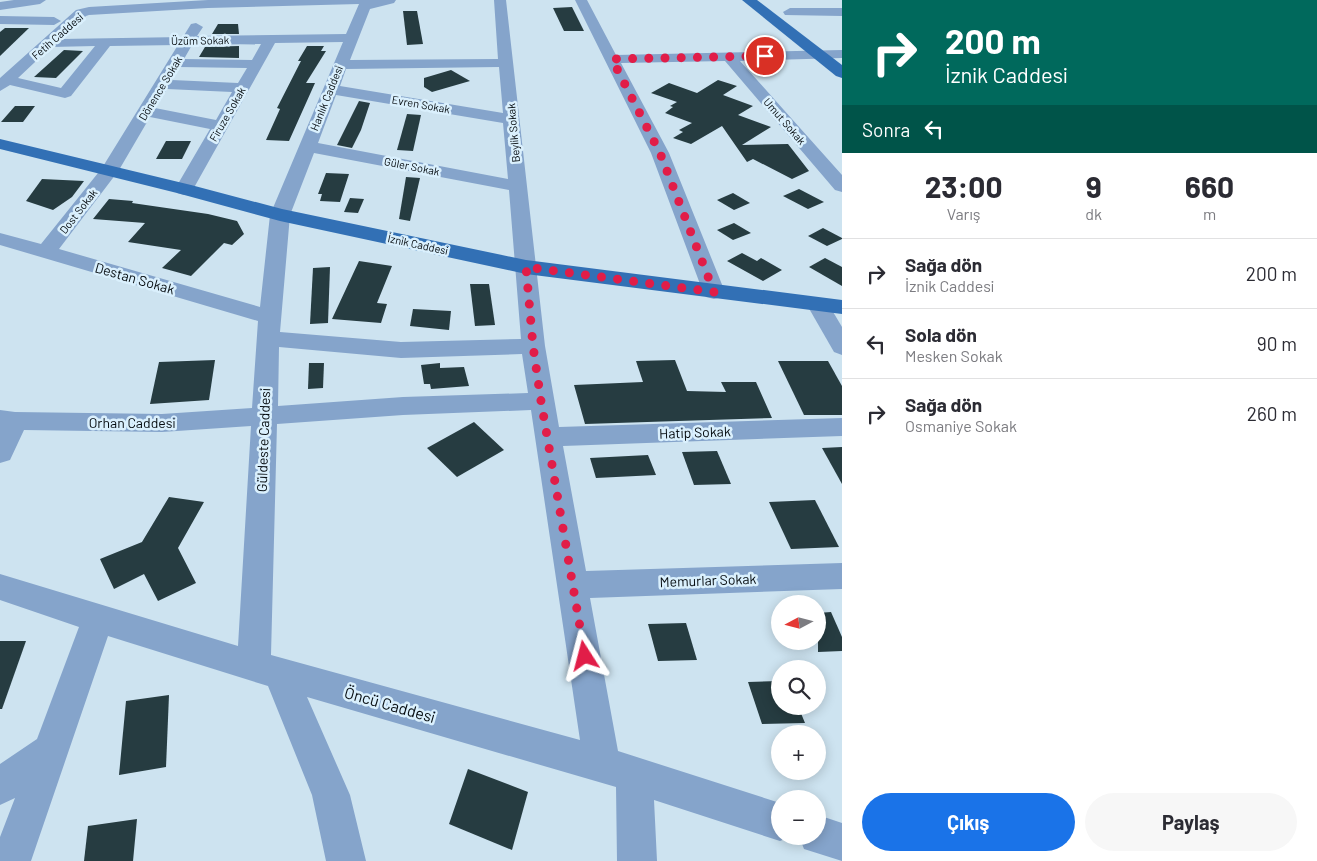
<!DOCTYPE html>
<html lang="tr">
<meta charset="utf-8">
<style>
:root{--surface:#fff;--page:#f7f7f7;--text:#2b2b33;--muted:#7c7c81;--line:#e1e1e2;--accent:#1a73e8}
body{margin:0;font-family:Barlow,sans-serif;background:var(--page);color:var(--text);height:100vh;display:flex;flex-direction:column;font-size:19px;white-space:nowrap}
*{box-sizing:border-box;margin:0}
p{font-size:16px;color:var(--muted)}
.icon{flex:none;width:28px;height:28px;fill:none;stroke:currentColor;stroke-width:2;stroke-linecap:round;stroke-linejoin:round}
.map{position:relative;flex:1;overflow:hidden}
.drawer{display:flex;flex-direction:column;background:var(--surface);width:475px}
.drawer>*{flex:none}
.hud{background:#00695c;color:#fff;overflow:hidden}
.needle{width:32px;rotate:263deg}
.controls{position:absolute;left:771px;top:595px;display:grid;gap:10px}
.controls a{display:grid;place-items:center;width:55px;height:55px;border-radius:50%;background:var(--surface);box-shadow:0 2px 12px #0003;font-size:25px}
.pin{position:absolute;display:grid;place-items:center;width:42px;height:42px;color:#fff;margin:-21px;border:2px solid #fff;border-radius:50%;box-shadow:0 1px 5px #0007}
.me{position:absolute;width:55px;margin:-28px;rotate:351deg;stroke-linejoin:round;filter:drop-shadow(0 0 4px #0008)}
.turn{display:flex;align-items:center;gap:18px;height:105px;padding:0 20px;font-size:22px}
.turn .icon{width:65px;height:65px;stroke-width:2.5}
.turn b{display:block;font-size:35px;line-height:42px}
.then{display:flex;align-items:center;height:48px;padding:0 20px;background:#0003;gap:10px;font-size:19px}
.eta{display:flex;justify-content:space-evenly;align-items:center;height:85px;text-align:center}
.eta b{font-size:30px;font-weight:700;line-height:35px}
.action{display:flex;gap:10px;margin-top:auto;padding:10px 20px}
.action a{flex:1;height:58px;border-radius:30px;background:var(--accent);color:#fff;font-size:20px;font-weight:700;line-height:58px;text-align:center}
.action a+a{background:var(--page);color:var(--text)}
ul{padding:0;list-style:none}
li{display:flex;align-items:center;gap:15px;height:70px;padding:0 20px;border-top:1px solid var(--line)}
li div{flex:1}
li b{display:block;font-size:19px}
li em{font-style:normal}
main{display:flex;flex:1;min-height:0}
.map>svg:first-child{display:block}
</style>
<main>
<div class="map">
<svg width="842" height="861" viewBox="0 0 842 861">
<rect width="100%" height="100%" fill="#cde3f0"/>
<g fill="#263c41">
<polygon points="572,7 584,31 564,31 553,8"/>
<polygon points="403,11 417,11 423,44 407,45"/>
<polygon points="218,24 238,24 239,34 212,34"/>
<polygon points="5,28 29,28 0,56 0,32"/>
<polygon points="239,46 239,58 199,57 205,47"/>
<polygon points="307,46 324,46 321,51 326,51 306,83 315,83 289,141 266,140 280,109 277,108 301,61 298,61"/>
<polygon points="64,50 83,51 56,78 34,77"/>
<polygon points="451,70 470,81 432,92 424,87 424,78"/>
<polygon points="718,80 737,86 723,95 753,106 738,115 771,127 742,145 788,144 809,171 792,179 753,159 747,162 722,126 691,144 673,138 683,132 679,130 692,123 665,113 673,107 670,106 677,102 651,93 669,83 697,93"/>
<polygon points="359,101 370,103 361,130 352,148 337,145"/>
<polygon points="15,106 35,106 23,122 1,122"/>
<polygon points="407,114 421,115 413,151 397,150"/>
<polygon points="166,141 191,141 182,159 156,159"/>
<polygon points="326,173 349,174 340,202 320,201 322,194 318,194"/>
<polygon points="406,177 420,178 410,221 399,219"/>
<polygon points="42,179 84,181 72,197 53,210 26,201"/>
<polygon points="799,189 824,202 808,209 783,196"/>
<polygon points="733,193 750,203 734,210 717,200"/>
<polygon points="350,198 364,199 358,213 344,212"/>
<polygon points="109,199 133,201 132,203 208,214 237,221 244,234 232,245 224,243 191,276 162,268 181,250 128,242 145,223 93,219"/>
<polygon points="734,223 751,233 733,240 717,230"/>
<polygon points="823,228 842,238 842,239 827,246 808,236"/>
<polygon points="742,253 757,261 761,258 782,270 763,281 727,261"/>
<polygon points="825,258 842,267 842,286 809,267"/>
<polygon points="359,261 392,266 377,303 387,304 381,323 332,319"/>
<polygon points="330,267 328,323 310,324 313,268"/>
<polygon points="470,284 489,284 495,325 475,326"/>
<polygon points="413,309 451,311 449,330 410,326"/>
<polygon points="215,360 209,400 150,404 159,362"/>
<polygon points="675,360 687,391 726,392 721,382 756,382 772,418 585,424 574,385 643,382 636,361"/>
<polygon points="778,361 828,361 842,386 842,415 804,415"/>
<polygon points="309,363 324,363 323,388 308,389"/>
<polygon points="440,363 440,368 464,367 469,386 431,389 430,384 424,384 421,365"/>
<polygon points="474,422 504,450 457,477 427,448"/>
<polygon points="842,447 842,484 822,448"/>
<polygon points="717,451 731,484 694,485 682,452"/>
<polygon points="648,455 656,475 596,478 590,458"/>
<polygon points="169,497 204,502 178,548 196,583 158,601 144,574 114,589 100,559 142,542"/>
<polygon points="815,500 839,547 791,549 769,502"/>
<polygon points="831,612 842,637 842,651 818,652 818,613"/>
<polygon points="686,623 697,660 658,661 648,624"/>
<polygon points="0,641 26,641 2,709 0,709"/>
<polygon points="780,681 780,706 798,706 805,723 762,724 748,682"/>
<polygon points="169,695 166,767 119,775 126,701"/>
<polygon points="468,769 528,792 512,850 449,824"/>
<polygon points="137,819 133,861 84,861 88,826"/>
</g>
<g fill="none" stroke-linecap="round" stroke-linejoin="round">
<g fill="#85a4cb" fill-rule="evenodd">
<polygon points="14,0 46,0 40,4 0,10 0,2"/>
<path d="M 208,0 L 396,0 L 394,3 L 370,9 L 350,60 L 498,59 L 494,0 L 506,0 L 545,346 L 559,427 L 842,418 L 842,436 L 563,446 L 586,571 L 842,563 L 842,589 L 590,598 L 618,751 L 780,803 L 780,836 L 792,836 L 780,841 L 654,800 L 657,861 L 617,861 L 616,787 L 307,697 L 350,795 L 366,861 L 326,861 L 312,795 L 268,686 L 108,636 L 31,861 L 0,861 L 0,837 L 15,798 L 0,805 L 0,764 L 37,739 L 79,627 L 0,600 L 0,574 L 238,646 L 251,426 L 162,432 L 24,430 L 10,460 L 0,463 L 0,410 L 15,412 L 162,414 L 252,408 L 258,321 L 0,245 L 0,233 L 41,244 L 102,168 L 178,45 L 110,46 L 71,96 L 65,98 L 10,85 L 0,91 L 0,78 L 76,10 L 89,7 ZM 359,4 L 346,34 L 197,36 L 203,27 L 196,23 L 191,24 L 183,37 L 61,39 L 86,16 L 89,15 L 208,8 ZM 343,42 L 270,215 L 260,307 L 59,249 L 119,170 L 150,117 L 210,129 L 175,189 L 177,193 L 184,195 L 191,193 L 275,43 ZM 261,44 L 252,60 L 184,59 L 192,45 ZM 95,46 L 61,88 L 18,78 L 51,47 ZM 179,67 L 247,68 L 238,83 L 172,80 ZM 499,67 L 503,113 L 340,86 L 346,69 ZM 167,89 L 232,92 L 216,120 L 155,108 ZM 336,95 L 503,123 L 508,179 L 318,143 ZM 314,153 L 509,190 L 521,339 L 401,342 L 280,332 L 290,215 ZM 279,347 L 401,358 L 522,354 L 528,393 L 403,397 L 278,406 ZM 531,410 L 580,740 L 271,655 L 277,424 L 403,415 Z"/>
<polygon points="575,0 587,0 616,55 842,50 842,58 740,61 842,175 842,192 835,190 725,61 621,63 669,153 725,292 722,297 714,299 706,297 703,292 651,153"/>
<polygon points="790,8 842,8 842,16 785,15 783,12"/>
<polygon points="0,16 54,17 61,21 54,25 0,24"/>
<polygon points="818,298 826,300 842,327 842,355 834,352 807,305 810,300"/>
<polygon points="818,815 842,823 842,861 804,849 799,836 818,836"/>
</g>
<g fill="#3270b5" fill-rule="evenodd">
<polygon points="742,0 757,0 842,65 842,78 836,76"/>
<polygon points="0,139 191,185 282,209 526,260 842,300 842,314 526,274 280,221 177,193 0,149"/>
</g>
</g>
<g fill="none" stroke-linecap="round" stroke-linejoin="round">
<polyline stroke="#e11d48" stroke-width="9" stroke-dasharray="0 16.2" points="585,656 541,401 533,346 526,267 714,292 660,153 612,59 765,56"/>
</g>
<g text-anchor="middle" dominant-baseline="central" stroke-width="5" stroke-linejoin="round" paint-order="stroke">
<g font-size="11" fill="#060c10" stroke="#daf0fd">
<text transform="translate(57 36) rotate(-41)">Fetih Caddesi</text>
<text transform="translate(200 40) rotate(-1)">Üzüm Sokak</text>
<text transform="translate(160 88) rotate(-59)">Dönence Sokak</text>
<text transform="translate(326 98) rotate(-68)">Hanlık Caddesi</text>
<text transform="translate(421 104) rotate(10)">Evren Sokak</text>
<text transform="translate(227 114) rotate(-60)">Firuze Sokak</text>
<text transform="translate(785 121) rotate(49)">Umut Sokak</text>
<text transform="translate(513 133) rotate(-95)">Beylik Sokak</text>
<text transform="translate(412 166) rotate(11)">Güler Sokak</text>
<text transform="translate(78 211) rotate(-52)">Dost Sokak</text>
<text transform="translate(418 244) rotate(12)">İznik Caddesi</text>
</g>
<g font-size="14" fill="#060c10" stroke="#daf0fd">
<text transform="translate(135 278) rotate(16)">Destan Sokak</text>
<text x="132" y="422">Orhan Caddesi</text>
<text transform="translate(695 432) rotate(-2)">Hatip Sokak</text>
<text transform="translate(263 440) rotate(-88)">Güldeste Caddesi</text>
<text transform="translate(708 580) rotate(-2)">Memurlar Sokak</text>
</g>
<g font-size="16" fill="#060c10" stroke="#daf0fd">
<text transform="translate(390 704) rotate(16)">Öncü Caddesi</text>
</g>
</g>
</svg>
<div class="controls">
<a><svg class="needle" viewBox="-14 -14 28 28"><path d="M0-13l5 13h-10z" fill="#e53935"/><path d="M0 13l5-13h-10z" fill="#7c7c81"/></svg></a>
<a><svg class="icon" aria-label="search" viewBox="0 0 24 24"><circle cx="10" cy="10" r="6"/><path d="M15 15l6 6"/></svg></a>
<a>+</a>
<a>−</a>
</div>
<div class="pin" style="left:765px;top:56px;background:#d93025"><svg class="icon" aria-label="arrive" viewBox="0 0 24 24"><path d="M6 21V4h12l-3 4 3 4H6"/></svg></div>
<svg class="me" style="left:585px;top:656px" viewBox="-20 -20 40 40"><path d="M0-17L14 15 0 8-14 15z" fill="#e11d48" stroke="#fff" stroke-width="4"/></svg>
</div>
<section class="drawer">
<div class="hud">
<div class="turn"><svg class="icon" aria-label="right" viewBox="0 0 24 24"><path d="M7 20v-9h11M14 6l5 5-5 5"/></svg><div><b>200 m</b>İznik Caddesi</div></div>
<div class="then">Sonra<svg class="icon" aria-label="left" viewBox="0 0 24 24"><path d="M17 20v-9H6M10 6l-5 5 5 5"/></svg></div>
</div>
<div class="eta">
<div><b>23:00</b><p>Varış</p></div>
<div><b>9</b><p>dk</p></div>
<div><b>660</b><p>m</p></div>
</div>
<ul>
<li><svg class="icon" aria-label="right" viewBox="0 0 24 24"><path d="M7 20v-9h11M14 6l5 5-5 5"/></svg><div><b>Sağa dön</b><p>İznik Caddesi</p></div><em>200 m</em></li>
<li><svg class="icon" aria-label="left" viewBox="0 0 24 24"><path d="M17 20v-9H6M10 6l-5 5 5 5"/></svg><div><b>Sola dön</b><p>Mesken Sokak</p></div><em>90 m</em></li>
<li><svg class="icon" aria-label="right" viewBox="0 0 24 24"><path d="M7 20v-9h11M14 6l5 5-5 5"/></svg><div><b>Sağa dön</b><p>Osmaniye Sokak</p></div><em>260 m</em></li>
</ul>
<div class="action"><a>Çıkış</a><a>Paylaş</a></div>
</section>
</main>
